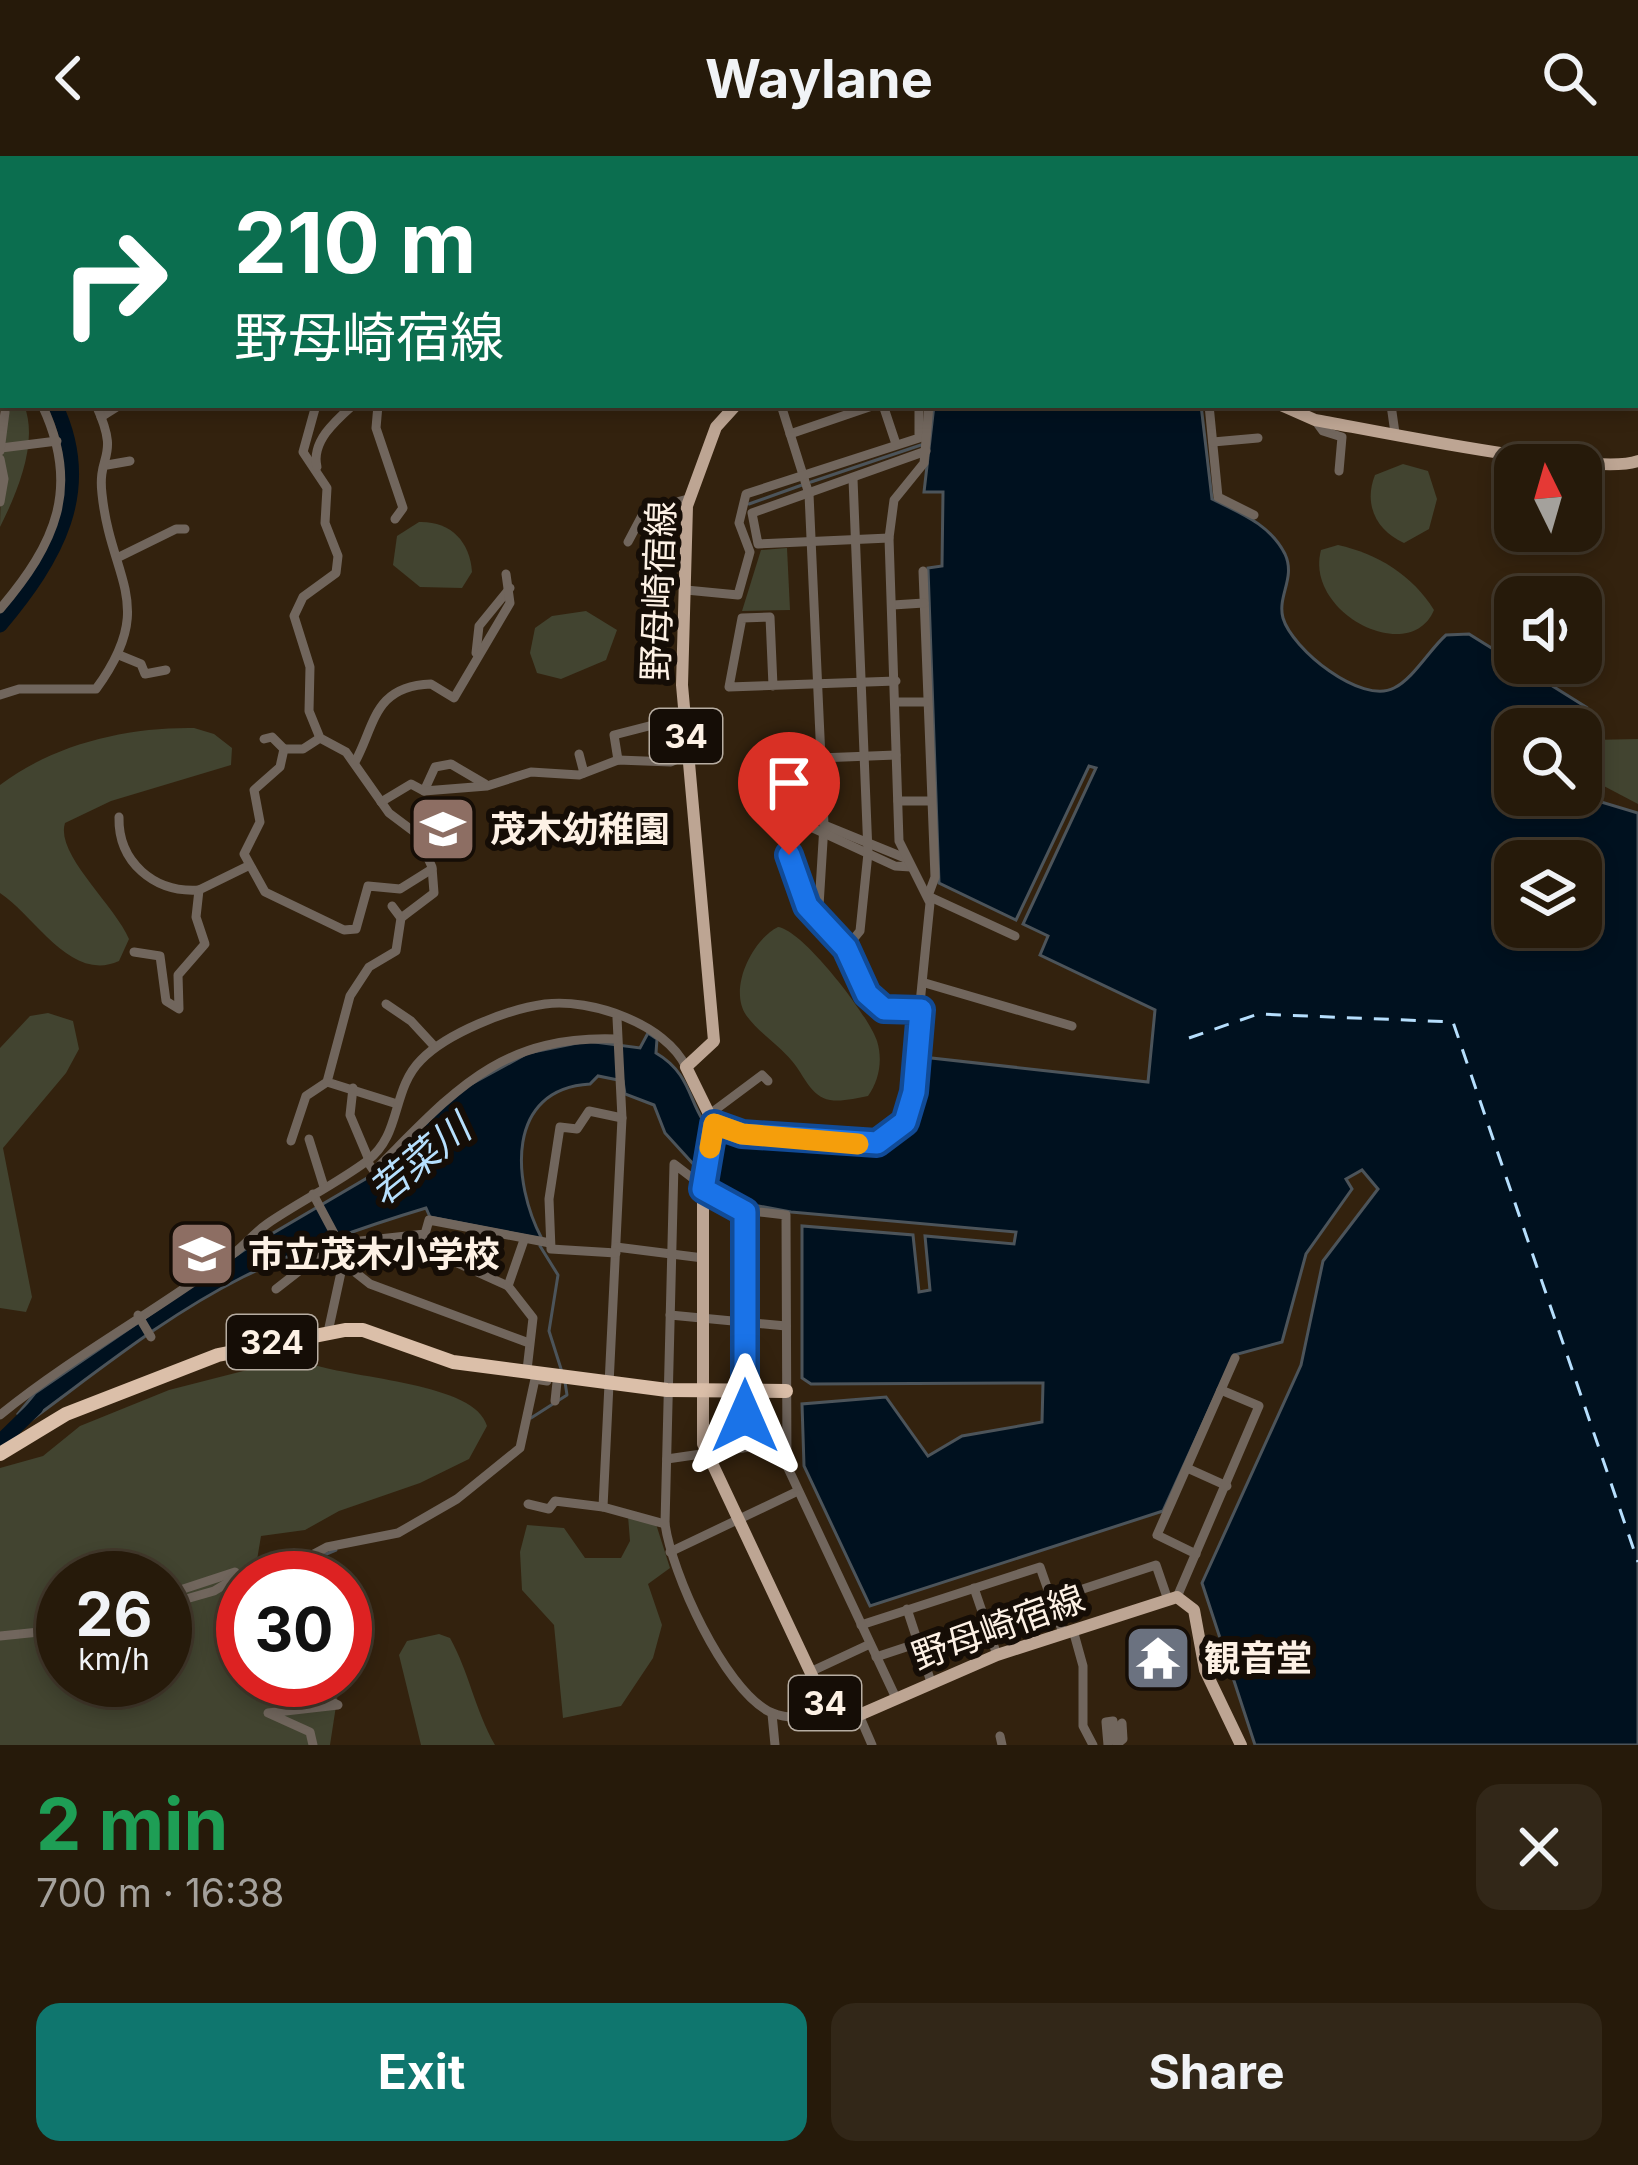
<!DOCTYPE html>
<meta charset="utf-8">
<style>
:root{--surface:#261a0a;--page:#322718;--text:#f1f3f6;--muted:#a4a19c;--line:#42382b;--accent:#0f766e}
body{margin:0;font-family:Inter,"Noto Sans JP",sans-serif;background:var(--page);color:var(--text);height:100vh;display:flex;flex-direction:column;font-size:45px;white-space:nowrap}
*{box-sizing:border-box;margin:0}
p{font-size:39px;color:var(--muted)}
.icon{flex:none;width:66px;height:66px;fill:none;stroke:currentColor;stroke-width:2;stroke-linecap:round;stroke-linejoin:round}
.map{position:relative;height:1589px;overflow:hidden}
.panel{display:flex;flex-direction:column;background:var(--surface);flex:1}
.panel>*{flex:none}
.guide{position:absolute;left:0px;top:0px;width:1638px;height:252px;box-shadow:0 6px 18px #0003,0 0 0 3px var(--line);background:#0b6e4f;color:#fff;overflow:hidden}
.needle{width:78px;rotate:355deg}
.controls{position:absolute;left:1494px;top:288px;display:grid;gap:24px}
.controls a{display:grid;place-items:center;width:108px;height:108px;border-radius:24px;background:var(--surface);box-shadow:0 6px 18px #0003,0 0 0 3px var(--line);font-size:60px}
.speed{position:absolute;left:36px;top:1395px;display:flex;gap:24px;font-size:60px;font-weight:700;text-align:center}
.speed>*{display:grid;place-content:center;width:156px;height:156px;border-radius:50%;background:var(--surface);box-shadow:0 6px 18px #0003,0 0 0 3px var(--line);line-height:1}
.speed small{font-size:30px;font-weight:400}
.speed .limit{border:18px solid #d22;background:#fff;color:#111}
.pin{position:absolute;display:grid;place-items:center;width:102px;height:102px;color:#fff;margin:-123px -51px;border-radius:50% 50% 50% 0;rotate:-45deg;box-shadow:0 0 12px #0007}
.pin .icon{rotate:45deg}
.me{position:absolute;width:132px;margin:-66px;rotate:0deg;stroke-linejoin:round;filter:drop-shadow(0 0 9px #0008)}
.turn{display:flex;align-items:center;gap:42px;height:252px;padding:0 36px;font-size:54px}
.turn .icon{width:156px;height:156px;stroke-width:2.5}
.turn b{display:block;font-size:84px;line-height:102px}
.round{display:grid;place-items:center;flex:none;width:126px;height:126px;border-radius:24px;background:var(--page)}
.head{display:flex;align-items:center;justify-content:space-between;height:204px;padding:0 36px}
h1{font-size:72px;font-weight:700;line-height:90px;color:#1e9e55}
.action{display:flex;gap:24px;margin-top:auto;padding:24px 36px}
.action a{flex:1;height:138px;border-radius:24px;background:var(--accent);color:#fff;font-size:48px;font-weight:700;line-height:138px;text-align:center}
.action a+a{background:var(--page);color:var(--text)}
header{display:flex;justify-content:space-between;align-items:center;height:156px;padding:0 36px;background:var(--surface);font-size:54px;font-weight:700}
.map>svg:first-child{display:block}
</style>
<header><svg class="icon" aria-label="back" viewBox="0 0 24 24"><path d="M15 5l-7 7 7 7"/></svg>Waylane<svg class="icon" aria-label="search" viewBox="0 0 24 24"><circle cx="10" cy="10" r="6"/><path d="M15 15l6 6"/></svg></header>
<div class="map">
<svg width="1638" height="1589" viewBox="0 0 1638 1589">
<rect width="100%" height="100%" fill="#33220e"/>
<g fill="#424430" fill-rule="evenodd">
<path d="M 3,240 L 3,249 L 24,249 C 39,286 17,337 0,371 Z"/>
<path d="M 1403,308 L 1428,315 L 1437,343 L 1429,373 L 1404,387 C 1377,375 1363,349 1375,319 Z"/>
<path d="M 419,366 C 450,365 470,385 472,416 L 462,432 L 420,431 L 393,409 L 397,380 Z"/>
<path d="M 1338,389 C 1378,398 1412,419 1434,454 C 1410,511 1304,457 1321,394 Z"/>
<polygon points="787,392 790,454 742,455 761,394"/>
<polygon points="586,455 617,474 606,504 561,523 537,517 530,497 535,472 552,460"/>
<path d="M 194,572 L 214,578 L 232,592 L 231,609 L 111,645 L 65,667 C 55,698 114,748 129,783 L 119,805 C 71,827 36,761 0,737 L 0,629 C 54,588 127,571 194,572 Z"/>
<polygon points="1638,583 1638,648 1581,618 1590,584"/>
<path d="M 778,771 C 803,774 869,860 877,885 C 883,904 879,925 868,940 C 856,942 842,946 830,944 C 811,941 804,919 792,905 C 779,889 758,876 746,859 C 728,832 753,783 778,771 Z"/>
<polygon points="48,857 73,865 79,893 66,917 3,992 32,1141 26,1156 0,1152 0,892 30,860"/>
<path d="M 312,1208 C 354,1223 476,1227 487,1270 L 469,1303 L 420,1327 L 339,1355 L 305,1374 L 261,1380 L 257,1404 L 266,1422 L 243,1422 L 243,1524 L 340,1524 L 330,1589 L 0,1589 L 0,1312 L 43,1300 L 80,1270 L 169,1234 L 251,1213 ZM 63,1422 L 165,1422 L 165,1524 L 63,1524 Z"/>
<polygon points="628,1360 656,1368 670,1412 648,1428 662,1469 653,1502 621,1550 563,1562 554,1469 522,1434 520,1396 527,1369 564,1372 585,1402 621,1402 630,1385"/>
<path d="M 439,1478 L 450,1482 C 469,1516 475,1554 495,1589 L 421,1589 L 399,1499 L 407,1485 Z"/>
</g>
<path fill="#00111f" stroke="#4c545a" stroke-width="3" fill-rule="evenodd" d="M 934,249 L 1201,249 L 1212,343 C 1240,357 1270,368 1285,398 C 1296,422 1277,440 1283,462 C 1292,493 1361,549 1394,532 C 1413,523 1430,493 1446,479 L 1469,478 L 1586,551 L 1563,573 L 1515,573 L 1515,639 L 1578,639 L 1638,657 L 1638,1589 L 1255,1589 L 1202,1427 L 1301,1209 L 1323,1105 L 1378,1033 L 1362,1014 L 1346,1023 L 1352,1033 L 1306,1098 L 1282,1186 L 1234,1199 L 1163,1355 L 870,1450 L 804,1310 L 802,1248 L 886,1241 L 928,1300 L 962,1280 L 1042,1266 L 1043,1227 L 811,1228 L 802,1222 L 802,1070 L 913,1079 L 919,1136 L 930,1134 L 925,1080 L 1014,1088 L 1016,1076 L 791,1056 L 726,1044 L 665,977 L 654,949 L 625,938 L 623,925 L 598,920 L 590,928 C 505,933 512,1026 542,1083 L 430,1061 L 426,1052 C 363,1071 302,1092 243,1121 C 165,1160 97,1216 27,1267 L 18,1258 L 35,1237 L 244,1094 L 367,1022 L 453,938 L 528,897 L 587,885 L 640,892 L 648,877 L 657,883 L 656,897 C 699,922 686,961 721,981 C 740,992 773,986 794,988 C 882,995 914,1002 922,901 L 1148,926 L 1155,854 L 1040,799 L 1048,780 L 1023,768 L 1096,612 L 1089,610 L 1016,764 L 939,727 L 928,412 L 942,410 L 943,336 L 924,336 ZM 1515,705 L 1581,705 L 1581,771 L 1515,771 Z"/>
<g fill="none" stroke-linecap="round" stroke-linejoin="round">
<g stroke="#4c545a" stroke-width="3">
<polyline points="997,0 998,3"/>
<polyline points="811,326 921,289"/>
<polyline points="749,348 802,329"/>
<polyline points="540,1090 558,1119 549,1175 562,1216"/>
<polyline points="531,1262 567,1239 565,1226"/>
<polyline points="266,1413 293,1412 336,1394"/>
</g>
<g stroke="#00111f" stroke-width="15">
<polyline points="27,3 29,0"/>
<path d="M 0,469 C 55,403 96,335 55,249"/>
<polyline points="0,1286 36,1251"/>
</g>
<polyline stroke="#b6dffd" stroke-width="3" stroke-dasharray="15 12" stroke-linecap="butt" points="1189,882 1258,858 1453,866 1638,1406"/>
<g stroke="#71665d" stroke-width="9">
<polyline points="71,0 75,3"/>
<polyline points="1149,0 1150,3"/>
<polyline points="17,3 18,0"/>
<polyline points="167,3 167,0"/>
<polyline points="1118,3 1123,0"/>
<polyline points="3,50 3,103"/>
<polyline points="316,249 303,296 327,332 325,367 338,400 336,417 303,441 294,460 310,511 309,555 320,582 346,596 389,657 417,678 432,711 434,737 401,762"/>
<polyline points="378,249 376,272 403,352 395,363"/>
<polyline points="781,249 809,338 824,669 818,766"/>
<polyline points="883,249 896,288"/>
<polyline points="1209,249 1218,341 1254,359"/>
<polyline points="1391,249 1395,277"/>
<polyline points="101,261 120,249"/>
<polyline points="1315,264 1323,275 1342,281 1339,315"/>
<polyline points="790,278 875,249"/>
<polyline points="1213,286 1258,282"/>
<polyline points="1,292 57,285"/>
<polyline points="0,295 5,256"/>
<polyline points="0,303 4,323 0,346"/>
<polyline points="107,309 130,305"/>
<path d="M 317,311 C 311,286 335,265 353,249"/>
<polyline points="889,382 758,388 752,357 926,295"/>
<polyline points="628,386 645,354 688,343"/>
<polyline points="119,401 176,373 185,373"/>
<polyline points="923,415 935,721 928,740 1015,780"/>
<polyline points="686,434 738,439 750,396 739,367 746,338 919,282 919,249"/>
<polyline points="893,449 924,447"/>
<path d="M 0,453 C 56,387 81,331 42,249"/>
<polyline points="476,497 479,470 510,432"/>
<polyline points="119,499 141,508 145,518 166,514"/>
<polyline points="773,530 770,461 742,462 729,531 896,525"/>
<path d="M 0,539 L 19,533 L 96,533 C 158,448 111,425 102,338 C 97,296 121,304 96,249"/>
<polyline points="897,546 927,546"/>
<polyline points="320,582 303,593 284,593 280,611 254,634 260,666 244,698 265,736 344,774 356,773 368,730 400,733 432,713"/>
<polyline points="264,583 272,581 284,593"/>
<polyline points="579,598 584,617"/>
<polyline points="819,602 896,599"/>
<polyline points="618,604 614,579 684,561"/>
<path d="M 355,606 C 375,570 373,530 431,528 L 454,542 L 510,447 L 506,418"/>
<polyline points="424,635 435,611 451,608 485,628"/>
<polyline points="898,645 931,645"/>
<polyline points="381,646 411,628 424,635 487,630 531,616 579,619 618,604 671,606 688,598"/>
<path d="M 119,661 C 118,706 154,737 199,734"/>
<polyline points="824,669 905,702"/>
<polyline points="911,711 895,710 791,662 781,678 807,750 846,792 867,838 884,853 921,854"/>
<polyline points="392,750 401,762 396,795 369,811 350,840 327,926 394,947"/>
<polyline points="846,792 860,775 868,697 853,323"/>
<polyline points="134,796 160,800 166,845 179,853 178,819 205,788 196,761 199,734 248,710"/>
<polyline points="925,827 1072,870"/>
<polyline points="386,848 411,865 435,891"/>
<polyline points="617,862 622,962 603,1351 665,1368"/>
<polyline points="353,932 350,959 369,1004"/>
<polyline points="707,960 762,919 768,925"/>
<path d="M 714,968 C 744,981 853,998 883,985 C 895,979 903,969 909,958 L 930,747 L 899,685 L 889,382 L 894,344 L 924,307 L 929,249"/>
<polyline points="309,983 324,1031"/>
<polyline points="291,985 306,940 327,926"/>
<path d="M 367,1005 L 374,1015 C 452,938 497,879 616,883"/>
<polyline points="313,1038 345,1098 328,1176"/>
<polyline points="425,1078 420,1090 508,1130 533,1162 527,1214"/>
<polyline points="342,1087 425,1078 429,1064 550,1087"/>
<polyline points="616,1091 703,1102"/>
<polyline points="616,1097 551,1093 549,1043 560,971 577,973 589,955 622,962"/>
<polyline points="346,1109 370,1128 529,1187"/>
<polyline points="508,1130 524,1084"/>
<polyline points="276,1133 340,1083"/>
<polyline points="138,1159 151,1181"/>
<polyline points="670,1159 786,1170"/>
<polyline points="555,1245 557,1226"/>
<path d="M 0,1259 C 74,1199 157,1155 233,1098 C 245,1089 254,1077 267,1068 C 299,1046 336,1028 367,1005 C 402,979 391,934 421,904 C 447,877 508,853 545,848 C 591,842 666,868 686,911"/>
<polyline points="742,1292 745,1056"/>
<polyline points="667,1303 784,1286"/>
<polyline points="1187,1312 1227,1330"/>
<polyline points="528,1348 549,1353 555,1345 603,1351"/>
<polyline points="670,1396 798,1335"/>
<polyline points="1196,1398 1157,1379 1235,1202"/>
<polyline points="239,1426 229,1435 243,1437"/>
<polyline points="974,1432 997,1499"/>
<polyline points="165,1439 235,1416"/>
<polyline points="1177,1441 1259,1250 1221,1234"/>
<polyline points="345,1446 358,1464 345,1481"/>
<polyline points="165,1449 214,1435 257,1409 297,1407 327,1391 398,1377 457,1343 520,1292 535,1223 547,1225"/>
<polyline points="907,1453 931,1526"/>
<polyline points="861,1469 1040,1411 1063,1477"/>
<polyline points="1073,1474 1083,1510 1083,1570 1093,1589"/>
<polyline points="0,1480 39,1476 63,1465"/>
<polyline points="243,1490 238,1494 243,1496"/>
<polyline points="876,1501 1156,1409 1168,1444"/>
<polyline points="810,1516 870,1488"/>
<polyline points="290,1524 338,1549 268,1557 310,1576 313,1589"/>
<polyline points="772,1558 775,1589"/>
<polyline points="859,1559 872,1589"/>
<path d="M 833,1564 C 814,1562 785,1564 768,1555 C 723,1530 672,1418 665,1368 L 674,1008 L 733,1053 L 786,1059 L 787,1310 L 896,1542"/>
<polyline points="1000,1580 1002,1589"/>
<polyline points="1108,1589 1106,1566 1113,1565 1117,1588 1123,1583 1122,1567"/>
</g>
<g stroke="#bda593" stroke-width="12">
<polyline points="814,0 815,3"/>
<polyline points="1090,0 1091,3"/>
<polyline points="736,249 716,271 687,350 682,529 714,885 686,911 714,968 703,1033 703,1288 833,1564 850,1563 997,1499 1177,1441 1194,1454 1205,1514 1241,1589"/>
<path d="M 1281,249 L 1315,264 C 1372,274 1597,321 1638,305"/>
</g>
<polyline stroke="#dbbfa9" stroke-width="14" points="0,1298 66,1258 218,1199 345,1174 363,1174 453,1206 667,1234 786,1235"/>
</g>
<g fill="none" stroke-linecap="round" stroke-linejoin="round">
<defs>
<polyline id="route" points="745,1260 745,1056 703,1033 714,968 742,978 877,987 905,966 914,936 921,854 884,853 867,838 846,792 807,750 789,699"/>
</defs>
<use href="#route" stroke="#114b97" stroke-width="30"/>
<use href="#route" stroke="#1a73e8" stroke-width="21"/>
<polyline stroke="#f59e0b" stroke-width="21" points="710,992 714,968 742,978 858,988"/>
</g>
<defs>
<symbol id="school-square" viewBox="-11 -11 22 22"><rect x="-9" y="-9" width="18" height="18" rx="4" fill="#8d6e63" stroke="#150d06"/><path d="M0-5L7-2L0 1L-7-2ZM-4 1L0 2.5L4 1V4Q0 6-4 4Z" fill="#fff"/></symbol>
<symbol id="temple-square" viewBox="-11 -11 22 22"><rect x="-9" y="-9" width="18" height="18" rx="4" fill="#6b7280" stroke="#150d06"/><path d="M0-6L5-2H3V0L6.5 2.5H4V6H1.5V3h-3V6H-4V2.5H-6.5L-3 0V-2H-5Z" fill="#fff"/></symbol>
</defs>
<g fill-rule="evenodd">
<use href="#school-square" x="405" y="635" width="76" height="76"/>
<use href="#school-square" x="164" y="1060" width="76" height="76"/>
<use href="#temple-square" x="1120" y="1464" width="76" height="76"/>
</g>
<g text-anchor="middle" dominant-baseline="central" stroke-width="12" stroke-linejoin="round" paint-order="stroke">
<g fill="#150d06" stroke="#b7ada2" stroke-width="3">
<rect x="650" y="553" width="72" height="54" rx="9"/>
<rect x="227" y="1159" width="90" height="54" rx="9"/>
<rect x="789" y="1520" width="72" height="54" rx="9"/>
</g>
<g font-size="33" font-weight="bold" fill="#fdf1e5">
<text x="686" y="580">34</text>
<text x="272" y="1186">324</text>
<text x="825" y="1547">34</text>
</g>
<g font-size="36" fill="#fdf1e5" stroke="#150d06">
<text transform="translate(658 435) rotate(-88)">野母崎宿線</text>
<text transform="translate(998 1471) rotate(-20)">野母崎宿線</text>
</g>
<g font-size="36" font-weight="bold" fill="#fdf1e5" stroke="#150d06" text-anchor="start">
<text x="490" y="673">茂木幼稚園</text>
<text x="248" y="1098">市立茂木小学校</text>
<text x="1204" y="1502">観音堂</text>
</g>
<g font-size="39" font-style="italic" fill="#b6dffd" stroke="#150d06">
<text transform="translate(419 1003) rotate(-39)">若菜川</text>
</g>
</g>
</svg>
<div class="controls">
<a><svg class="needle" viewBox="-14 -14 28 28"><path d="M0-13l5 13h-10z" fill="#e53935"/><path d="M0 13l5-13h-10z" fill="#a4a19c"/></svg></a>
<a><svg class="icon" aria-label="sound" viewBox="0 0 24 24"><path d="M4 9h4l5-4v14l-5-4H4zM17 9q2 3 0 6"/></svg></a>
<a><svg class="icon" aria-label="search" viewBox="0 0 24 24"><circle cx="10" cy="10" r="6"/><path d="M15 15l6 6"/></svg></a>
<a><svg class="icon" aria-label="layers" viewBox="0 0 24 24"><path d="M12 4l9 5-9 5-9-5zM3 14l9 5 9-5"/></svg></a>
</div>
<div class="speed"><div>26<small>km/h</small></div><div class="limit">30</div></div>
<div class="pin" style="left:789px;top:699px;background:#d93025"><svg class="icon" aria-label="arrive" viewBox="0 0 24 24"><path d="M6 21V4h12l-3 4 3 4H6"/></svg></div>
<svg class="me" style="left:745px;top:1260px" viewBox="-20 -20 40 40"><path d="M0-17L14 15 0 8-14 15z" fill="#1a73e8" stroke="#fff" stroke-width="4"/></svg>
<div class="guide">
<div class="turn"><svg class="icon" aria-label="right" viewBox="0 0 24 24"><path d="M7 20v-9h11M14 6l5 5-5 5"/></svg><div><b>210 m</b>野母崎宿線</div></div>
</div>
</div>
<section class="panel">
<div class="head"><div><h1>2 min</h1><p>700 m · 16:38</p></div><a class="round"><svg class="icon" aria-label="close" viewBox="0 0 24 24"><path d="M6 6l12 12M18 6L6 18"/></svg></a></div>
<div class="action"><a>Exit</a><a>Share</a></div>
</section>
